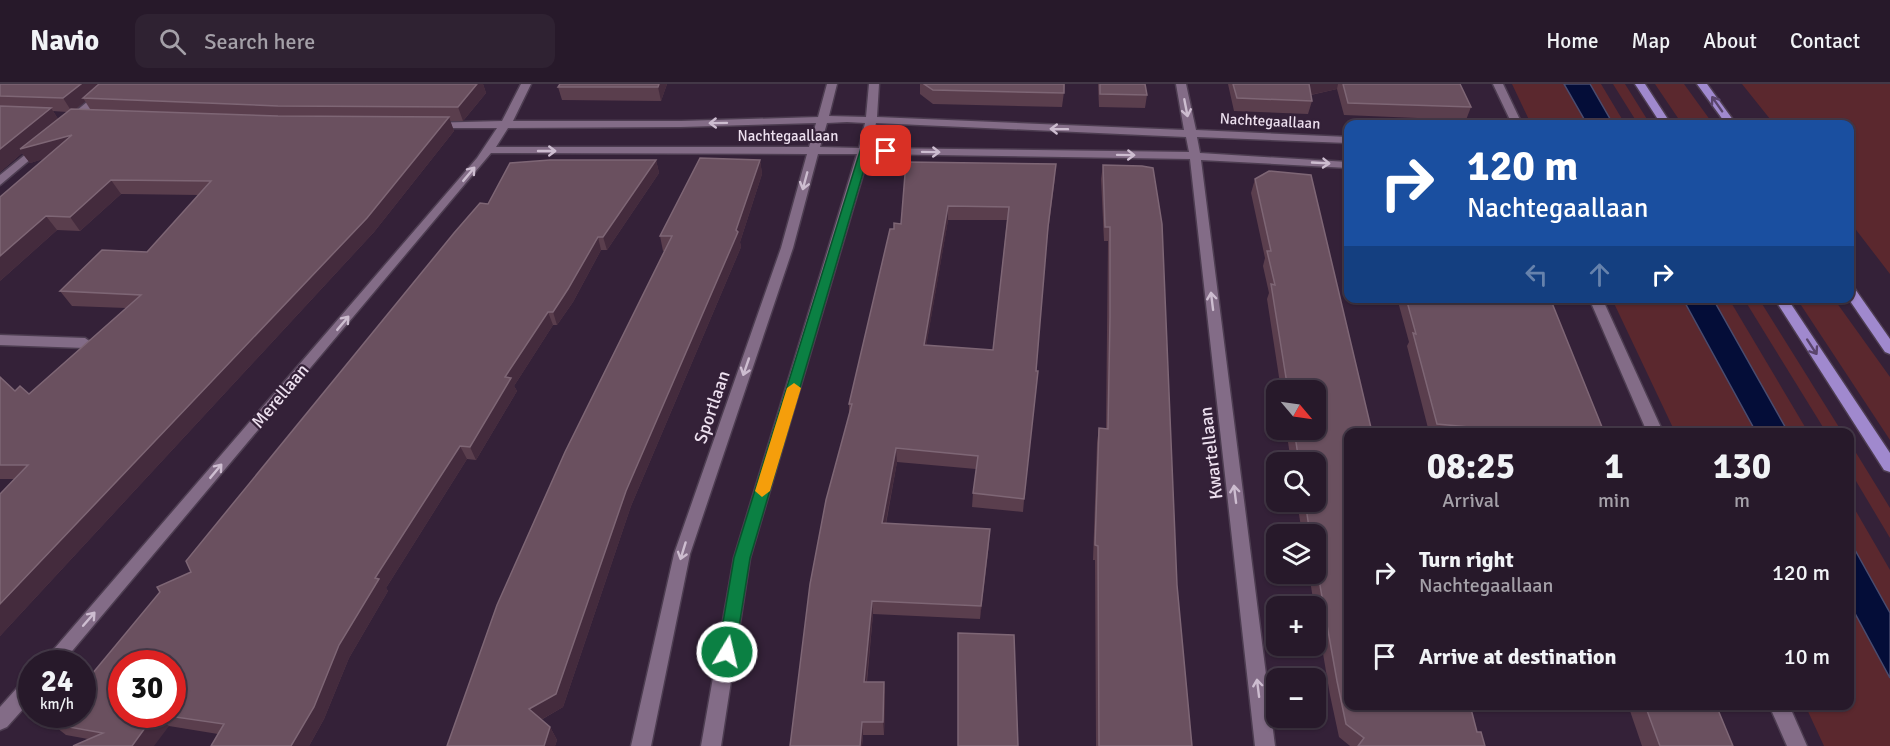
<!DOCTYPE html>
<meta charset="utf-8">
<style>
:root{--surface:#27192a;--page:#2f2232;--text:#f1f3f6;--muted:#a4a0a8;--line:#433847}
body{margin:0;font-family:Signika,sans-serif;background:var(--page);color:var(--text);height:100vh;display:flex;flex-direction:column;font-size:22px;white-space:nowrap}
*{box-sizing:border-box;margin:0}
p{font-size:20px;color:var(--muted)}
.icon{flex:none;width:33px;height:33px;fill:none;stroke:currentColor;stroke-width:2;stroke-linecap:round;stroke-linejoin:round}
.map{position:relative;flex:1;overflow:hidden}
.sheet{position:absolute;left:1344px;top:344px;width:510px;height:282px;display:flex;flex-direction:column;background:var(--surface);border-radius:12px;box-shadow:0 2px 4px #0004,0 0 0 2px var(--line)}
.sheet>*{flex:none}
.guide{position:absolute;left:1344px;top:36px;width:510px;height:183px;border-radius:12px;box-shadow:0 2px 4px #0004,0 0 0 2px var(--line);background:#1a4fa0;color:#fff;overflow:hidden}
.needle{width:39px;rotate:119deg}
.buttons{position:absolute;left:1266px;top:296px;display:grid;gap:12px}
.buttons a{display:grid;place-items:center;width:60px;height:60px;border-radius:12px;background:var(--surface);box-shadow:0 2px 4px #0004,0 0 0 2px var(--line);font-size:30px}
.speed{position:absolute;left:18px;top:566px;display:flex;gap:12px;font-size:30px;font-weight:700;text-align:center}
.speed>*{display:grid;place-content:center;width:78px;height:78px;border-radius:50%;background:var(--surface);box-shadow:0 2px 4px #0004,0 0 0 2px var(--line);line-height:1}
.speed small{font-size:15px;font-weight:400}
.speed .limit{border:9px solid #d22;background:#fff;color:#111}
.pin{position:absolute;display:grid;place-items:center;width:51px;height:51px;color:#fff;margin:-26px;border-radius:12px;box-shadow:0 3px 9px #0006}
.me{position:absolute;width:66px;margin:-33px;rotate:9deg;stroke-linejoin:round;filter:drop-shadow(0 0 4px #0008)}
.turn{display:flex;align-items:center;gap:21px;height:126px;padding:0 24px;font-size:27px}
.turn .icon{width:78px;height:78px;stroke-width:2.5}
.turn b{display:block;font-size:42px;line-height:51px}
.lanes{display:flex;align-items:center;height:57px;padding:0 24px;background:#0003;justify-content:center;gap:30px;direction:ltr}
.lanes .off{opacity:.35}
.eta{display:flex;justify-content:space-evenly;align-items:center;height:102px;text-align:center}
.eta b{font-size:36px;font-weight:800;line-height:42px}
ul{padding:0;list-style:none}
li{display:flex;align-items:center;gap:18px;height:84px;padding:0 24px}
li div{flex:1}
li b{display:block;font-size:22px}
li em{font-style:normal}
header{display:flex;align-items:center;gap:36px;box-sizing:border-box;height:84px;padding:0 30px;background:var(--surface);border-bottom:2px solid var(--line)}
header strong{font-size:28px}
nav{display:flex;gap:33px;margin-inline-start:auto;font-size:21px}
.search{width:420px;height:54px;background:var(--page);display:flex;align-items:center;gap:15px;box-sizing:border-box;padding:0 21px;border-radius:12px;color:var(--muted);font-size:22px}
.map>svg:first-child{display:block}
</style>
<header>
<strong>Navio</strong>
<div class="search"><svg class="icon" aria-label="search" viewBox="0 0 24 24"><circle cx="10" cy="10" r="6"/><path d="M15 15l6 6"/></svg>Search here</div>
<nav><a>Home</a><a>Map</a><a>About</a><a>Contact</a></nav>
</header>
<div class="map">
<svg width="1890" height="662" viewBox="0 0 1890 662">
<rect width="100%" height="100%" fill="#342138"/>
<g fill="#5b282e">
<polygon points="1512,0 1564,0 1587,40 1531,40"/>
<polygon points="1590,0 1601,0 1625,40 1613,40"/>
<polygon points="1613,0 1625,0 1650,40 1638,40"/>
<polygon points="1655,0 1684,0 1713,40 1682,40"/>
<polygon points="1742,0 1890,0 1890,190 1850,138 1850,40 1774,40"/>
<polygon points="1612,215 1683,215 1756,348 1675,348"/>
<polygon points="1713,215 1729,215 1808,348 1788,348"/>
<polygon points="1744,215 1759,215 1842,348 1826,348"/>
<polygon points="1797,215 1834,215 1890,293 1890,356"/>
<polygon points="1850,359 1890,424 1890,454 1850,387"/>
<polygon points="1850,417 1890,486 1890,529 1850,457"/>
<polygon points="1850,520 1890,594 1890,662 1824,662 1805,621 1850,621"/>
</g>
<g fill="#040d38" stroke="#4a4c6f" stroke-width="1.5">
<polygon points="1564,0 1590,0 1613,40 1587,40"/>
<polygon points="1683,215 1713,215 1788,348 1756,348"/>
<polygon points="1850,457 1890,529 1890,594 1850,520"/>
</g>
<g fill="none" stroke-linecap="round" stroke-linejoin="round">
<defs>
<g id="minor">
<polygon points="109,0 120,0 73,40 65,40 65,36"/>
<path d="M 521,0 L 531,0 L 513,37 L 681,37 L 818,33 L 827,0 L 837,0 L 829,32 L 866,33 L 869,0 L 879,0 L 877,33 L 1184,46 L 1176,0 L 1186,0 L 1196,46 L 1348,53 L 1348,59 L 1197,53 L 1200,69 L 1348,78 L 1348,84 L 1201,76 L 1275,662 L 1255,662 L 1190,75 L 869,70 L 750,474 L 721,662 L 701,662 L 734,474 L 857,70 L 818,70 L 793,164 L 690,470 L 651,662 L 631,662 L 674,470 L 781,164 L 807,70 L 491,69 L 62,579 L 42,579 L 477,74 L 497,44 L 432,44 L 428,43 L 428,39 L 502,37 ZM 847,38 L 865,39 L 859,64 L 820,63 L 827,39 ZM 816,39 L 809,63 L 496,63 L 508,44 L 681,43 ZM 876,39 L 1186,53 L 1189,68 L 870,64 Z"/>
<polygon points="1493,0 1503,0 1522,40 1512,40"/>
<polygon points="41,58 47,61 45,63 0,101 0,91"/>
<polygon points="1589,214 1602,214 1663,348 1647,348"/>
<polygon points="0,251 85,254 92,259 85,264 0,261"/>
<polygon points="32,593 32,615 7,643 0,646 0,623 25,595"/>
<polygon points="1769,621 1789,621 1807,662 1787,662"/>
</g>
<g id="major">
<polygon points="1635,0 1645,0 1671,40 1661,40"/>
<polygon points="1697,0 1707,0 1736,40 1726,40"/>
<polygon points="1850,204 1855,205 1890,255 1890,270 1885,268 1848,214"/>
<polygon points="1774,214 1787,214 1890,369 1890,388 1884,386"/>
</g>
</defs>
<use href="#minor" stroke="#4d3d51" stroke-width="3"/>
<use href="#major" stroke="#4d3d51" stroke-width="3"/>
<use href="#minor" fill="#836c87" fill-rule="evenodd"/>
<use href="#major" fill="#a089ce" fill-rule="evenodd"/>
</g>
<g fill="#5a3e4d" fill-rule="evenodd">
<path d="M 0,0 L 483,0 L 486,9 L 463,37 L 450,37 L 454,47 L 374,148 L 0,552 L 0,410 L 14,395 L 0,395 L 0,293 L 15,307 L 29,310 L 126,224 L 72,222 L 60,207 L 147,168 L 199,111 L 121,110 L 80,147 L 57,146 L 0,197 L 43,75 L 30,79 L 22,69 L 0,88 ZM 85,17 L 90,25 L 76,25 ZM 53,27 L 67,28 L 58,35 Z"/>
<polygon points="667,0 661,17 562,16 558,3"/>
<polygon points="920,0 1065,0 1062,23 933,20 920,10"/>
<polygon points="1098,0 1145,0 1147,11 1145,24 1099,23"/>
<polygon points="1228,0 1460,0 1471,23 1466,36 1344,31 1337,5 1311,11 1312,17 1308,30 1234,27"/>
<polygon points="656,76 659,89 607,166 601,166 573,218 557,241 553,241 514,302 517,307 476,376 467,375 386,504 388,507 349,574 324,635 309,662 211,662 218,650 169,642 88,655 66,651 52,640 191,488 488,120"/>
<polygon points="760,76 762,90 740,158 741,163 631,422 563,623 541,636 550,643 557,656 555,662 447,662 665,167 663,167 660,152"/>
<path d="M 906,78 L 1055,93 L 1047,156 L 1023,428 L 972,423 L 973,409 L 976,385 L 897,378 L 886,440 L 989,459 L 980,535 L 873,530 L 867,598 L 884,598 L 885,611 L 884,651 L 863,651 L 862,662 L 790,662 L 849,330 L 849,320 L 894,145 L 901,140 ZM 948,136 L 1007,136 L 993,266 L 926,262 Z"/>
<polygon points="1103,81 1177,501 1192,662 1096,662 1095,476 1093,476 1097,359 1099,344 1106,344 1107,247 1108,157 1104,157 1101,95"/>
<polygon points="1269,87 1311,91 1372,348 1348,348 1348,621 1470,621 1477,648 1481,648 1485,662 1350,662 1339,653 1330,611 1316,528 1316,522 1314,522 1309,489 1316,489 1316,450 1302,450 1297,417 1316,417 1316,378 1291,378 1286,345 1316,345 1316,306 1281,306 1267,215 1269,209 1263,182 1265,174 1251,109 1255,95"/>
<polygon points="1397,214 1550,214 1604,348 1429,348 1407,262 1409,258"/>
<polygon points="1628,621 1716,621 1733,662 1642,662"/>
</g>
<g fill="#442b3d">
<polygon points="81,0 106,0 83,14 85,17 72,28 63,14"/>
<polygon points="474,0 483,0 486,9 463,37 458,23"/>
<polygon points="659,0 667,0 661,17 658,3"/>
<polygon points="1309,0 1338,0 1337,5 1305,12"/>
<polygon points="51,24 60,38 82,64 30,79 22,69 0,88 0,65"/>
<polygon points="449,33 454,47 374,148 0,552 0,520"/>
<polygon points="656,76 659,89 607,166 603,153"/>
<polygon points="760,76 762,90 740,158 741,163 631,422 563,623 537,638 529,625 626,407 736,146"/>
<polygon points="111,96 121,110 80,147 70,133"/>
<polygon points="948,122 948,136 924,275 924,261"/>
<polygon points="46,132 57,146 0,197 0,172"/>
<polygon points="598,153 601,166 573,218 557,241 553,228"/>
<polygon points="548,228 553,241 514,302 517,307 476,376 470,363 505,293"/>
<polygon points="460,362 467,375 386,504 388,507 349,574 324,635 309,662 291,662 339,561 375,494"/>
<polygon points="896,364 897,378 883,453 882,439"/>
<polygon points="990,445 989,459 980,535 981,522"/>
<polygon points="872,517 873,530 865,611 864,598"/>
<polygon points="884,598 885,611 884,651 883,638"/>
<polygon points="155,630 169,642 154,662 132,662"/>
<polygon points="862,638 863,651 862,662 860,662"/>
<polygon points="550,643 557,656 555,662 544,662"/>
</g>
<g fill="#6a505f" stroke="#7e6675" stroke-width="1.5" fill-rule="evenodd">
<polygon points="0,0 81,0 63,14 0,12"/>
<polygon points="99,0 477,0 458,23 278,22 83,14"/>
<polygon points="560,0 659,0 658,3 558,3"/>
<polygon points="924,0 1064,0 1064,9 933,6"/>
<polygon points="1100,0 1145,0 1147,11 1100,10"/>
<polygon points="1233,0 1309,0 1312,17 1237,14"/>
<polygon points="1343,0 1460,0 1471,23 1348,19"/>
<polygon points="0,22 51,24 0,65"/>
<polygon points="71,25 278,32 449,33 367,134 0,520 0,410 28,381 0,381 0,293 15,307 20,302 29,310 141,211 60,207 102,166 147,168 211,97 111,96 70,133 46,132 0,172 0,113 72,51 20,65"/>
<polygon points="700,74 760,76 736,146 738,148 626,407 556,610 529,625 550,643 544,662 447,662 497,521 565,368 672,152 660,152"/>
<path d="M 550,76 L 656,76 L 603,153 L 598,153 L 568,205 L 553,228 L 548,228 L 505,293 L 511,294 L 470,363 L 460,362 L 375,494 L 379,495 L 339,561 L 314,623 L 291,662 L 211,662 L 224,640 L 155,630 L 132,662 L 73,662 L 103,649 L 52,640 L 59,630 L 82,630 L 82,602 L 160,508 L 157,503 L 191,488 L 186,477 L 454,149 L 480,119 L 488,120 L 510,79 ZM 122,579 L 172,579 L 172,630 L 122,630 Z"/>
<path d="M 906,78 L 1056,80 L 1048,143 L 1036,287 L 1038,287 L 1024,415 L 973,409 L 978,372 L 896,364 L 882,439 L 990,445 L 981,522 L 872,517 L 864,598 L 884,598 L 883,638 L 862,638 L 860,662 L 790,662 L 810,500 L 826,416 L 852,320 L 849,320 L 890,145 L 894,145 L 894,139 L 901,140 ZM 948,122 L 1009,123 L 993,266 L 924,261 Z"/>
<polygon points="1103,81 1142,82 1153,84 1162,140 1177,501 1192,662 1099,662 1098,462 1095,461 1099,344 1108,345 1110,233 1110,143 1105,143"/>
<polygon points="1269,87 1311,91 1372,348 1348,348 1348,621 1470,621 1477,648 1481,648 1485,662 1358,662 1364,654 1346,640 1337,597 1316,479 1316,450 1310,450 1305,417 1316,417 1316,378 1299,378 1294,345 1316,345 1316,306 1288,306 1271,200 1275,201 1267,167 1271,167 1255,95"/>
<polygon points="1406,214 1550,214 1604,348 1524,348 1437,340 1413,249 1416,250"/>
<polygon points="958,549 1014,551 1018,662 958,662"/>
<polygon points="1645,621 1716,621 1733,662 1660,662"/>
</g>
<defs><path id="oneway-shaft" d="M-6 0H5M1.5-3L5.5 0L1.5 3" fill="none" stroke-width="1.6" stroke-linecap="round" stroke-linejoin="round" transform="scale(1.5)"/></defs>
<g stroke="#5a456c">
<use href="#oneway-shaft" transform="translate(1717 20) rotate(-125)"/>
<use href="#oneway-shaft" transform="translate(1812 263) rotate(57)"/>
</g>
<g stroke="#cdbdd0">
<use href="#oneway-shaft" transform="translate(1186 24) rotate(79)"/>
<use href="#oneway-shaft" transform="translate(718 39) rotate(179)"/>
<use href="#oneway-shaft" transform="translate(1059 45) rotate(-179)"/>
<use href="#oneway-shaft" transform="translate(547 67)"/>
<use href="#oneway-shaft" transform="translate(931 68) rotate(1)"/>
<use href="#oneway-shaft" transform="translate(1126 71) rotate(1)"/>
<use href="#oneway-shaft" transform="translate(1321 79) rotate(3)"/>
<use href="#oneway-shaft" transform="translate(469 90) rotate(-50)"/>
<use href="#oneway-shaft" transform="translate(805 97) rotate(105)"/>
<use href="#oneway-shaft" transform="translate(1212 217) rotate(-97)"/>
<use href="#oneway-shaft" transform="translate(343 239) rotate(-50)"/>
<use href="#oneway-shaft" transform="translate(746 283) rotate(109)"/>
<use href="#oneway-shaft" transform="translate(216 387) rotate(-50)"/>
<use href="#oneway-shaft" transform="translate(1235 410) rotate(-97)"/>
<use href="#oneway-shaft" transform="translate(683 467) rotate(107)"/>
<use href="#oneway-shaft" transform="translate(89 535) rotate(-49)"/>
<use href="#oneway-shaft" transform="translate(1258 604) rotate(-97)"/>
</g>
<polygon fill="#0b8043" stroke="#07532c" stroke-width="1.5" points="861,64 886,64 891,67 886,70 868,70 867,75 750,474 735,568 733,573 727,575 721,573 718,568 734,474"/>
<polygon fill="#f59e0b" points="794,299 801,304 770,407 762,413 755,407 787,304"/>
<g text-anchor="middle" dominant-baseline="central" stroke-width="4.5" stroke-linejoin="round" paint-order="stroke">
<g font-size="15" fill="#ede0ef" stroke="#342138">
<text transform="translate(1270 37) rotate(3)">Nachtegaallaan</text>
<text x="788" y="52">Nachtegaallaan</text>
</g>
<g font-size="18" fill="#ede0ef" stroke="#342138">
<text transform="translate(280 312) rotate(-50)">Merellaan</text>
<text transform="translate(712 323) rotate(-71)">Sportlaan</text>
<text transform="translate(1211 369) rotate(-97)">Kwartellaan</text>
</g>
</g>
</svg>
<div class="buttons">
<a><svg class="needle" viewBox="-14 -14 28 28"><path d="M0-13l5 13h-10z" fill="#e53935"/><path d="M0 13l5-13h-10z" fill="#a4a0a8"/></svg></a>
<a><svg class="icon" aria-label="search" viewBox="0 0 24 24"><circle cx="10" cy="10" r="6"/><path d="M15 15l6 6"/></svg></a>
<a><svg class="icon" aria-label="layers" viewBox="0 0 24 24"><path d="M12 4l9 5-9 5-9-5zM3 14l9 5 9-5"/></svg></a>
<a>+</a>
<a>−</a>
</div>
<div class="speed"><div>24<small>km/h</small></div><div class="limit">30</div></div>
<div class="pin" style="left:886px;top:67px;background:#d93025"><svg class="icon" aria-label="arrive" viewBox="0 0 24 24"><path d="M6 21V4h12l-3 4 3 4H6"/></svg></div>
<svg class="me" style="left:727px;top:568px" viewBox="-20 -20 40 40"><circle r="17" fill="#0b8043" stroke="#fff" stroke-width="3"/><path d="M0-11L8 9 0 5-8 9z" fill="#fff"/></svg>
<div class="guide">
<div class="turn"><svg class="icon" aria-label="right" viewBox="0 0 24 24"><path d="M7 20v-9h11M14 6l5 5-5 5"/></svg><div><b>120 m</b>Nachtegaallaan</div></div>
<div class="lanes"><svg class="icon off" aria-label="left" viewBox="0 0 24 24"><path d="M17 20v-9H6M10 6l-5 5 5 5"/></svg><svg class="icon off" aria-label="ahead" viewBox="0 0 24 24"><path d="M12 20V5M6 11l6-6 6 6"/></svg><svg class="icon" aria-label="right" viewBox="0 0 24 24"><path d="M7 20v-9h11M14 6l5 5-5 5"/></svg></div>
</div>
<section class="sheet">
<div class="eta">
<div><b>08:25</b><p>Arrival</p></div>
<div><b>1</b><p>min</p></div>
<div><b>130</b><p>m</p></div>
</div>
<ul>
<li><svg class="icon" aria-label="right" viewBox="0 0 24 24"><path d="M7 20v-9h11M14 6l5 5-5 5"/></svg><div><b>Turn right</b><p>Nachtegaallaan</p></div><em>120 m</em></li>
<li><svg class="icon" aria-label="arrive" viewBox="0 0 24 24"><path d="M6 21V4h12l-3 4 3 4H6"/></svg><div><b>Arrive at destination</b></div><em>10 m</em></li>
</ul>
</section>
</div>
